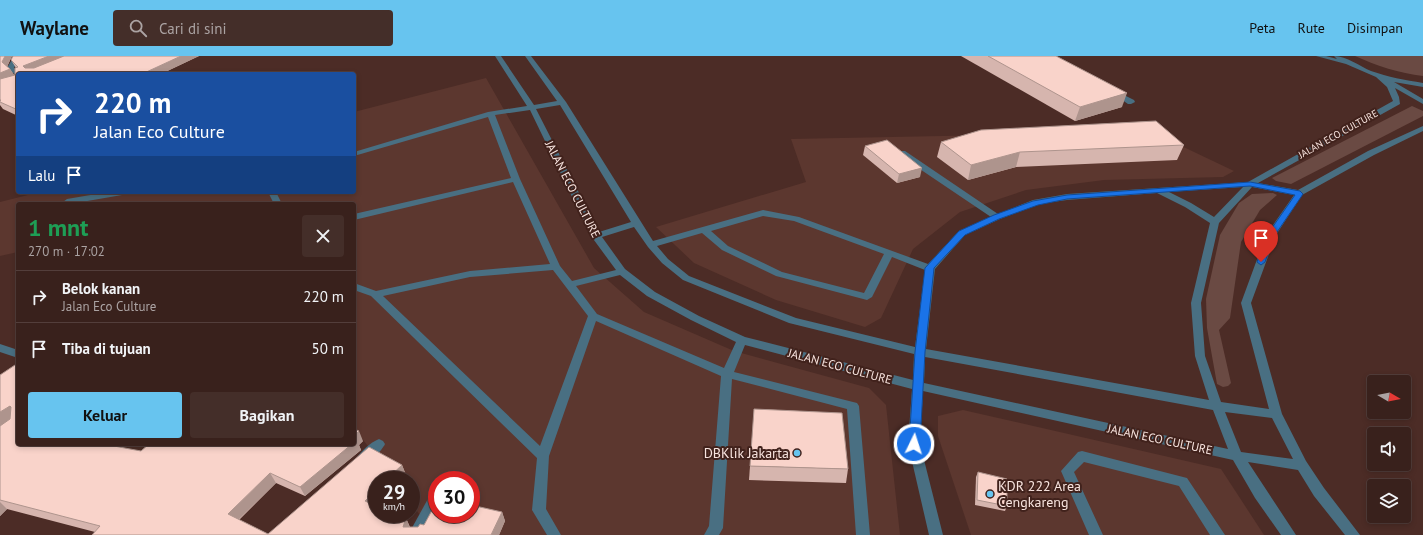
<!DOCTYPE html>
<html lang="id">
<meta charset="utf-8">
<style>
:root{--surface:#39211c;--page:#442e29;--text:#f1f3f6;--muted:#aba3a3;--line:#533e3b;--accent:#67c4ef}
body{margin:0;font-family:"PT Sans",sans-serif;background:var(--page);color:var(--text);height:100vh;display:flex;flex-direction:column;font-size:15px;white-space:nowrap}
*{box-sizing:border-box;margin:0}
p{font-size:13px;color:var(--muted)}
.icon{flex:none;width:22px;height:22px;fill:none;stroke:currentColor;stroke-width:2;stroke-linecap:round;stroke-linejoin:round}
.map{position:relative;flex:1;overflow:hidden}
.drawer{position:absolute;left:16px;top:146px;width:340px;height:244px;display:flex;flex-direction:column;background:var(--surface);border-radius:4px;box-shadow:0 2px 6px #0003,0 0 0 1px var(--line)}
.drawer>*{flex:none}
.guide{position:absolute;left:16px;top:16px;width:340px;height:122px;border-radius:4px;box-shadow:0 2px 6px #0003,0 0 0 1px var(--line);background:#1a4fa0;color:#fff;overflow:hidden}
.needle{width:26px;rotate:100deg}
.buttons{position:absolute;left:1367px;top:319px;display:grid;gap:8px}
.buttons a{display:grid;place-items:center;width:44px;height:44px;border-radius:4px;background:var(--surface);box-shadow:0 2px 6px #0003,0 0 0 1px var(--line);font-size:20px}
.speed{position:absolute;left:368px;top:415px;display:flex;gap:8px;font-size:20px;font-weight:700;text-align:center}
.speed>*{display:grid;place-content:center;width:52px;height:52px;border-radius:50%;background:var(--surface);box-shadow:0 2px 6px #0003,0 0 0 1px var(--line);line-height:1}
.speed small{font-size:10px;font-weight:400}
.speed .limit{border:6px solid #d22;background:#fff;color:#111}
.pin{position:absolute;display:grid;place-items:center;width:34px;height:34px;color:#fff;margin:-41px -17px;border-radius:50% 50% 50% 0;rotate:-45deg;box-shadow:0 0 4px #0007}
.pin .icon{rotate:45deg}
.me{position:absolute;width:44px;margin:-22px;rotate:4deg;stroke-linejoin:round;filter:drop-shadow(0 0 3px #0008)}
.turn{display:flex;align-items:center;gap:14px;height:84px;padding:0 12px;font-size:18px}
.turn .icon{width:52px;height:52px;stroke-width:2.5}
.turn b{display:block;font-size:28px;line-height:34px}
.then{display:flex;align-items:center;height:38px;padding:0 12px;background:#0003;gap:8px;font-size:15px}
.round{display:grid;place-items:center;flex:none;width:42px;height:42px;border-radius:4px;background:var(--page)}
.headline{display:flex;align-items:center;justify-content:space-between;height:68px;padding:0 12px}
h1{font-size:24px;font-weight:600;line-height:30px;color:#1e9e55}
.button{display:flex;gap:8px;margin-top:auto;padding:8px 12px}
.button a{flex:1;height:46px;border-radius:4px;background:var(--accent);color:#111;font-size:16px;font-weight:600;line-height:46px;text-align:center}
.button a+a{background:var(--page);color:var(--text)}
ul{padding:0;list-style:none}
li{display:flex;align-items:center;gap:12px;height:52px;padding:0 12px;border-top:1px solid var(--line)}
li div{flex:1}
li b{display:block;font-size:15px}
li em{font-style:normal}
header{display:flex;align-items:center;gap:24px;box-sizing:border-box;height:56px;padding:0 20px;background:var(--accent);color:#111}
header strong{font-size:19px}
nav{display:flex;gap:22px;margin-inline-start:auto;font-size:14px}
.search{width:280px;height:36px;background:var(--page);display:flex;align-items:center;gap:10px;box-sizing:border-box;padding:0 14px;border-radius:4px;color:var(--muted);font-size:15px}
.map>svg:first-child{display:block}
</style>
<header>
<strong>Waylane</strong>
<div class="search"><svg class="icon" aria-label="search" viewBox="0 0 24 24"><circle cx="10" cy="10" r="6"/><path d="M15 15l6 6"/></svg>Cari di sini</div>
<nav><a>Peta</a><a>Rute</a><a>Disimpan</a></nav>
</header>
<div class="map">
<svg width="1423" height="479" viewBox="0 0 1423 479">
<rect width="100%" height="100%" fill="#4c2c26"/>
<g fill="#5c372f" fill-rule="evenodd">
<path d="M 486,22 L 594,212 L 644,256 L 734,295 L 869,332 L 886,349 L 900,479 L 435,479 L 411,447 L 411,424 L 394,424 L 354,372 L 354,148 L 18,148 L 18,196 L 0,200 L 0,146 L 40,136 L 354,136 L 354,56 ZM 437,424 L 471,424 L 471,458 L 437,458 Z"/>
<polygon points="1152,76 1234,115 1223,121 1104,124 1026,134 960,156 913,193 881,262 865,271 776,244 694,207 656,171 806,126 791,83"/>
<polygon points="963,354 1221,413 1264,479 971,479 938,380 938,360"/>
</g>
<g fill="#6a4a43">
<path d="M 1355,0 L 1423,0 L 1423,20 C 1399,17 1377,10 1355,0 Z"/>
<polygon points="1412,50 1423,55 1423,60 1291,128 1276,125 1272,122"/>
<polygon points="1273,137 1277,139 1260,154 1241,186 1230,262 1219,274 1231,327 1228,330 1223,331 1217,328 1207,272 1206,243 1220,179 1239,147 1252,138"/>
</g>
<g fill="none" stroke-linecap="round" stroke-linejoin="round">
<g fill="#496f82" fill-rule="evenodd">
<polygon points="14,0 20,0 14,12 21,18 18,18 18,21 7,12"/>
<path d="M 495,0 L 501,0 L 534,49 L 557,45 L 525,0 L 531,0 L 566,46 L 653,185 L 763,154 L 799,161 L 928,208 L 959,175 L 991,161 L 899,99 L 899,95 L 905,95 L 998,158 L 1033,144 L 1067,138 L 1248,126 L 1393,45 L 1387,31 L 1376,21 L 1346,8 L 1316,0 L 1326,0 L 1337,3 L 1334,0 C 1347,0 1359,10 1371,15 C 1388,21 1405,24 1423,27 L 1423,31 L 1394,26 L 1423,43 L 1423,48 L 1395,32 L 1399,41 L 1400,48 L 1258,127 L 1298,134 L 1368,95 L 1423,70 L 1423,75 L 1374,99 L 1302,139 L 1276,179 L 1251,247 L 1282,358 L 1306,405 L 1324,432 L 1360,479 L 1345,479 L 1314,440 L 1298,414 L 1248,406 L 1296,479 L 1281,479 L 1255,442 L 1233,404 L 923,335 L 920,388 L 943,479 L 929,479 L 908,388 L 912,333 L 745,289 L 734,316 L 857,347 L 859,350 L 870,479 L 856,479 L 847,353 L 732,323 L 723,472 L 719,479 L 704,479 L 709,470 L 721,320 L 596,265 L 549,400 L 546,453 L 561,479 L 547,479 L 532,454 L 537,402 L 371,240 L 354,234 L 354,227 L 376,235 L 470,215 L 550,208 L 513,126 L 354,164 L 354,158 L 511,122 L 488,61 L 354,100 L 354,96 L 488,56 L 527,50 ZM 560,49 L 631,166 L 599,176 L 536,53 ZM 530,54 L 591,180 L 616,214 L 572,225 L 560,210 L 520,123 L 495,59 ZM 1243,131 L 1214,161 L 1191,147 L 1169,136 ZM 1252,131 L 1294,139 L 1266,179 L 1241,247 L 1269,353 L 1221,346 L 1205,300 L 1201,247 L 1219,167 ZM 1157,137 L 1185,151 L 1210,167 L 1191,247 L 1195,300 L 1209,344 L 926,293 L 935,213 L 965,179 L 1000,163 L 1038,148 L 1067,144 ZM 763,160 L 794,165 L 884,198 L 864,237 L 782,216 L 728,190 L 711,175 ZM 634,171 L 648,191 L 662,207 L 683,224 L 789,267 L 914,298 L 913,324 L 745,281 L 699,260 L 655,236 L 625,213 L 602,181 ZM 702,177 L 722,194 L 776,220 L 867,244 L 872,241 L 892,201 L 925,214 L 915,291 L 796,262 L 689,220 L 668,203 L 657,190 ZM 553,214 L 588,260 L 540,390 L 383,240 L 470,221 ZM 620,219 L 647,240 L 691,264 L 736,286 L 724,312 L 597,258 L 576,230 ZM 925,301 L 1213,354 L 1228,393 L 924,327 ZM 1225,356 L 1272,362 L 1293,403 L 1241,396 Z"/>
<polygon points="1114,34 1134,44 1135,46 1131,48 1128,48 1112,37 1110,36"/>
<polygon points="108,136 126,136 122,139 70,148 64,148 63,146 67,143"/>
<polygon points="268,136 276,136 282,148 274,148"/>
<polygon points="0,288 18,294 18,302 0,296"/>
<path d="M 379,383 L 383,385 L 385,388 C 381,396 368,409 359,406 L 357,402 C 361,395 371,386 379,383 Z"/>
<polygon points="1082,395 1187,422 1225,479 1210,479 1179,430 1084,406 1074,416 1103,479 1089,479 1061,415 1078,396"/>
<polygon points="434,439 437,441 437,452 422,479 408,479 429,441"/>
</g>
</g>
<g fill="#d6b5ae">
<polygon points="0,0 12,0 7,11 10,13 14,19 15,19 16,12 11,4 13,0 199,0 161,18 18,18 18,60 3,53 0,49"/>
<polygon points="961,0 1056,0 1122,51 1075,65"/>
<polygon points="941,86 1184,89 1177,104 1016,111 968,124 937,101"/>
<polygon points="865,90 920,121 897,127 863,99"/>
<polygon points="0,319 18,388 141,395 363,385 359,389 361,394 305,440 276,427 239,464 268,478 402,409 406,419 400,424 377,424 375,449 406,462 410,471 418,471 424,469 502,456 505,465 499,479 92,479 95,476 7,453 0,460"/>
<polygon points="750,410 848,413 846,427 749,424"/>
<polygon points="978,416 1007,450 1005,455 975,449 976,421"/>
</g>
<g fill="#ae948d">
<polygon points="5,0 12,0 6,13 2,6"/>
<polygon points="49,0 71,0 28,17 23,10"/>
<polygon points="181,0 199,0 161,18 142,18"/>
<polygon points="10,13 15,20 0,26 0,17"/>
<polygon points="1127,37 1122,51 1075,65 1080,51"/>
<polygon points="1020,96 1016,111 968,124 971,109"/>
<polygon points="922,112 920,121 897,127 899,118"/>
<polygon points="10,350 18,359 0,371 0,356"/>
<polygon points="359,375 363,385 359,389 361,394 305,440 300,431 352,388 354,388 354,380"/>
<polygon points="402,409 406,419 400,424 386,424"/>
<polygon points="270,417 276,427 234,468 228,458"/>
<polygon points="377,433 377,447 369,454 365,445"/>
<polygon points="0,446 7,453 0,460"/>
<polygon points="502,456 505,465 499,479 491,479"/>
<polygon points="406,462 410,472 403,471"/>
</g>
<g fill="#f9d3ca" stroke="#ae948d">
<polygon points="0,0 5,0 2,6 10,13 0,17"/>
<polygon points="13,0 49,0 23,10 25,12 34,12 64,0 181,0 142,18 18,18 18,54 0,46 0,45 1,44 0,44 0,23 15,19 15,12 18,11 11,4"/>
<polygon points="988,0 1056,0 1127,37 1080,51"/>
<polygon points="1156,65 1184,89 1020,96 971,109 941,86 981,74"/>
<polygon points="887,84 922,112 899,118 865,90"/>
<polygon points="18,307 18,388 103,388 141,395 149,388 352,388 300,431 270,417 228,458 268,478 369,391 402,409 386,424 377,424 377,433 365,445 377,450 377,458 397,458 406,462 403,471 418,471 420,468 424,469 437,445 437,458 471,458 471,449 502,456 491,479 92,479 100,470 0,444 0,370 10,363 11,351 10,350 0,356 0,319"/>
<polygon points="754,353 842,357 848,413 750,410"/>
<polygon points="354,373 359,375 354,380"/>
<polygon points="354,383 357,384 354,387"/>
<polygon points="978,416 1007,423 1007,450 977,444"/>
</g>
<polygon fill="#1a73e8" stroke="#114b97" points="1250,126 1300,135 1303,138 1275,179 1265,206 1261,209 1257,206 1267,179 1295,139 1250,130 1067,143 1038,149 999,163 965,179 934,212 925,296 920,388 918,391 914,392 910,391 909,388 915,296 925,212 959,175 994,159 1033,145 1067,139"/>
<g fill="#67c4ef" stroke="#41221c" stroke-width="1.5">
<circle cx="797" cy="397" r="4"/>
<circle cx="990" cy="438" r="4"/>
</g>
<g text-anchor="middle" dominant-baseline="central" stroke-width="4" stroke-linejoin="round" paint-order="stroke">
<g font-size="10" fill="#f8e4df" stroke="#41221c">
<text transform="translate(1338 78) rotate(-29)">JALAN ECO CULTURE</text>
</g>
<g font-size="12" fill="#f8e4df" stroke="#41221c">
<text transform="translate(573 133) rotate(63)">JALAN ECO CULTURE</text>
<text transform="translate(840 310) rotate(15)">JALAN ECO CULTURE</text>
<text transform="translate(1160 383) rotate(12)">JALAN ECO CULTURE</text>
</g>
<g font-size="14" fill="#f8e4df" stroke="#41221c" text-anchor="end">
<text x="789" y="397">DBKlik Jakarta</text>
<text x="998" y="430" text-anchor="start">KDR 222 Area<tspan x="998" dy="16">Cengkareng</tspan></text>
</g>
</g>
</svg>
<div class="buttons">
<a><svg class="needle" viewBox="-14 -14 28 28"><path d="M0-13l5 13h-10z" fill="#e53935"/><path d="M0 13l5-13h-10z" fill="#aba3a3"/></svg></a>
<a><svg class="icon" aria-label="sound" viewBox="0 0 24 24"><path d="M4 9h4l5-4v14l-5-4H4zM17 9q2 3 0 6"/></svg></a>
<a><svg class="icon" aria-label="layers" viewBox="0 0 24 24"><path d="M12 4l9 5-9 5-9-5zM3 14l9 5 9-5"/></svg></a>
</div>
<div class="speed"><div>29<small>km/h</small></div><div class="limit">30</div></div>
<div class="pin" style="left:1261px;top:206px;background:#d93025"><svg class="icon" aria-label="arrive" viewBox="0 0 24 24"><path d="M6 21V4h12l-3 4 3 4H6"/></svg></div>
<svg class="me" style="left:914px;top:388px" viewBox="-20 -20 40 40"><circle r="17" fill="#1a73e8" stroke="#fff" stroke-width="3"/><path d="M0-11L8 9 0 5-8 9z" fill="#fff"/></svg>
<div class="guide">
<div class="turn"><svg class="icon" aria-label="right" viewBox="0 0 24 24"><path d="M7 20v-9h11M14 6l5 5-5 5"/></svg><div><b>220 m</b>Jalan Eco Culture</div></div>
<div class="then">Lalu<svg class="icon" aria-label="arrive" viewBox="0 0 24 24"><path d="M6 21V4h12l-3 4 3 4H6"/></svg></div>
</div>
<section class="drawer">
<div class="headline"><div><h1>1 mnt</h1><p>270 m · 17:02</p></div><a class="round"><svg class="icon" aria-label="close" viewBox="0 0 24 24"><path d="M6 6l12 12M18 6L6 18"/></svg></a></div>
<ul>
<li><svg class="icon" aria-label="right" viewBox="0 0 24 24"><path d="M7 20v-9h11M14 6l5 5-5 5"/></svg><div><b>Belok kanan</b><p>Jalan Eco Culture</p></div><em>220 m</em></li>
<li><svg class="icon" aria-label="arrive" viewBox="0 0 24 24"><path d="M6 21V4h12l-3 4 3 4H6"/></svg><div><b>Tiba di tujuan</b></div><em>50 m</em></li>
</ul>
<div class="button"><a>Keluar</a><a>Bagikan</a></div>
</section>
</div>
